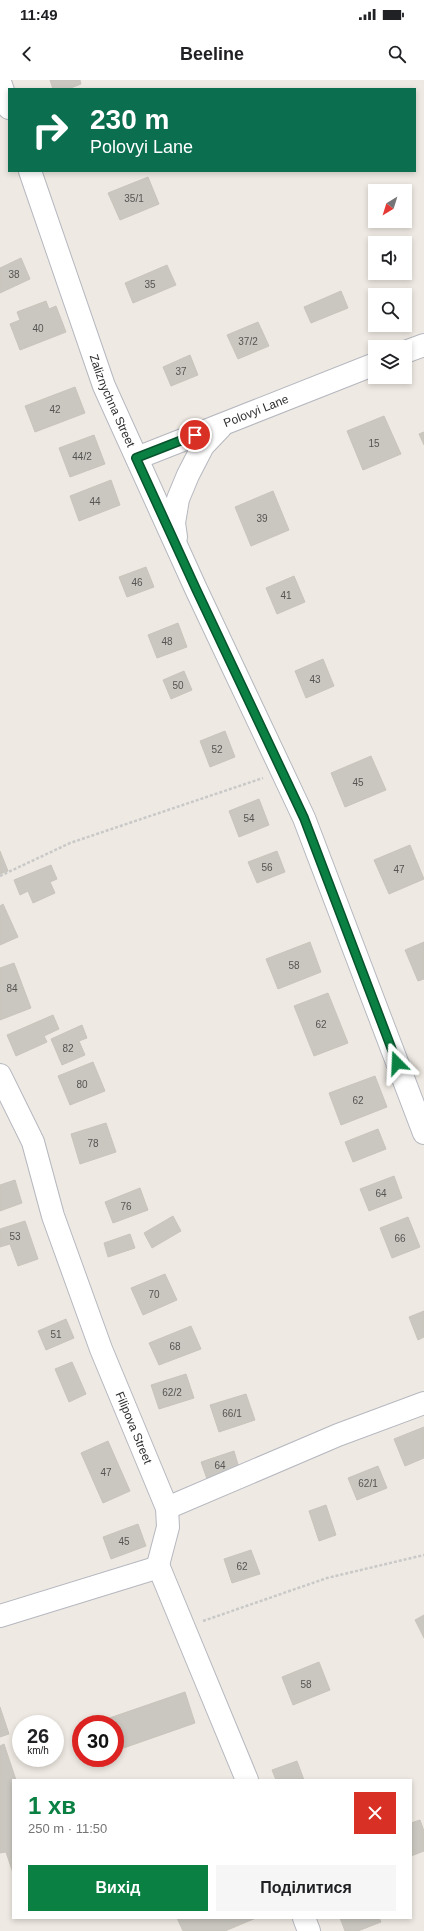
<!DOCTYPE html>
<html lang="uk">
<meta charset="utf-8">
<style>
:root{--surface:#fff;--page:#f6f6f6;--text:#202124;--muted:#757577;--accent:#0b8043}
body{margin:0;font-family:Helvetica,sans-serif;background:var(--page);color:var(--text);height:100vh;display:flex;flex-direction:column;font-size:15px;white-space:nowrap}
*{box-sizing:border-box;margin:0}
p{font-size:13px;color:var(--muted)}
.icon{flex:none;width:22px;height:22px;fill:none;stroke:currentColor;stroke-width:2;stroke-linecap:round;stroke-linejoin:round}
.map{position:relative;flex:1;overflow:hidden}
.details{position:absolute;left:12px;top:1699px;width:400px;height:140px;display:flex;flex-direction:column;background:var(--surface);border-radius:0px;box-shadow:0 2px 6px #0003}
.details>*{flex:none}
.top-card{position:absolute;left:8px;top:8px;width:408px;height:84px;border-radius:0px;box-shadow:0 2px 6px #0003;background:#0b6e4f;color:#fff;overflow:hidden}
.needle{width:26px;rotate:218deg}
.tools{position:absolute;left:368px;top:104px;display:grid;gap:8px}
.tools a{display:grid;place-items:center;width:44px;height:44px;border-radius:0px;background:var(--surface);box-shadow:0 2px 6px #0003;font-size:20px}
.speed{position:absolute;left:12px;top:1635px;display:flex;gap:8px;font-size:20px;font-weight:700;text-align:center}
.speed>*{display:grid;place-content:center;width:52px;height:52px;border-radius:50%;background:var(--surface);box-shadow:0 2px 6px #0003;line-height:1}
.speed small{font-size:10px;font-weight:400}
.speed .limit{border:6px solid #d22;background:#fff;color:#111}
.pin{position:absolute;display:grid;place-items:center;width:34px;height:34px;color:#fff;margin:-17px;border:2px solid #fff;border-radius:50%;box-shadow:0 1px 4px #0007}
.me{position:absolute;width:44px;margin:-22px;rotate:339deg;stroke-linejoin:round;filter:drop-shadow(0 0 3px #0008)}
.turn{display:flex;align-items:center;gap:14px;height:84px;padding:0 16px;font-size:18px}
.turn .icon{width:52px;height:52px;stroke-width:2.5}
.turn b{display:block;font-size:28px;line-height:34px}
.round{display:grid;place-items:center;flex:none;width:42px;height:42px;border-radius:0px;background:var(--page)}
.head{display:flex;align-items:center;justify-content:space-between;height:68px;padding:0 16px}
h1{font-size:24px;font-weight:700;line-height:30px;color:var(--accent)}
.primary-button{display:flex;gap:8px;margin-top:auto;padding:8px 16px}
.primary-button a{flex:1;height:46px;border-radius:0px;background:var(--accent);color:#fff;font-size:16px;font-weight:700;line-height:46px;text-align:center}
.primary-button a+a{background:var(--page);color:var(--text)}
.status{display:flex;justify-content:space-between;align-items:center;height:28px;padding:0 20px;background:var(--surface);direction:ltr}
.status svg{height:11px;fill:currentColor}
header{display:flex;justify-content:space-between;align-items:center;height:52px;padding:0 16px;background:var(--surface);font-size:18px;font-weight:700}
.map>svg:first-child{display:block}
</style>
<div class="status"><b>11:49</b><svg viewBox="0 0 49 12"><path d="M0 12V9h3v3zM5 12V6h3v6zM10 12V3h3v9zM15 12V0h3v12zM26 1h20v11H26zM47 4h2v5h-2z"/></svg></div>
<header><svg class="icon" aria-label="back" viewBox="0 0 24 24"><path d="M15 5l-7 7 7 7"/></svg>Beeline<svg class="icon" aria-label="search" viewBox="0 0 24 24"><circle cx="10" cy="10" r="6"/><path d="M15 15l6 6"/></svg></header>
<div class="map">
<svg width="424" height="1851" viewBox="0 0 424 1851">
<rect width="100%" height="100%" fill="#eee9e2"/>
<g fill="#cac7c0" stroke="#c9c5bc">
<polygon points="50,0 80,0 81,4 68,9 53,9"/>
<polygon points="148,97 159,124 120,140 108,113"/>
<polygon points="21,178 30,199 0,213 0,188"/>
<polygon points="167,185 176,205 133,223 125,203"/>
<polygon points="341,211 348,228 311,243 304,227"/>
<polygon points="46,221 49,229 56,226 66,252 20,270 10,244 20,240 17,232"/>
<polygon points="258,242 269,266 238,279 227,255"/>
<polygon points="190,275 198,295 171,306 163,287"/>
<polygon points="75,307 85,333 35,352 25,326"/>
<polygon points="384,336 401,374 363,390 347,351"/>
<polygon points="424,352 424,365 419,354"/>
<polygon points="94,355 105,384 70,397 59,368"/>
<polygon points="111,400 120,425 79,441 70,416"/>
<polygon points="273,411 289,450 251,466 235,427"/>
<polygon points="146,487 154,507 127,517 119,497"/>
<polygon points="294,496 305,522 277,534 266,508"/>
<polygon points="178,543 187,567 157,578 148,555"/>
<polygon points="323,579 334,606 306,618 295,591"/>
<polygon points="184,591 192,610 171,619 163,600"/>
<polygon points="225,651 235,677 210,687 200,661"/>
<polygon points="371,676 386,710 345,727 331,693"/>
<polygon points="259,719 269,745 239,757 229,731"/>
<polygon points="410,765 424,799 389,814 374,780"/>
<polygon points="0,771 8,791 0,794"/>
<polygon points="277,771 285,792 257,803 248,782"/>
<polygon points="51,785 57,799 50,802 55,813 33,823 28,811 20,815 14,800"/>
<polygon points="3,824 18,857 0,865 0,826"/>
<polygon points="310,862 321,892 278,909 266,879"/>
<polygon points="424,862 424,899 418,901 405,870"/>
<polygon points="14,883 31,928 0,940 0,888"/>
<polygon points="328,913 348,963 314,976 294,926"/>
<polygon points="53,935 59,949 44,956 47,962 16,976 7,955"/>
<polygon points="82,945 87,958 79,961 85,975 62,985 51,959"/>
<polygon points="93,982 105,1011 70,1025 58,996"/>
<polygon points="375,996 387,1027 341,1045 329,1013"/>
<polygon points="106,1043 116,1072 80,1084 71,1054"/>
<polygon points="378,1049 386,1069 353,1082 345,1062"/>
<polygon points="394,1096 402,1118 369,1131 360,1109"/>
<polygon points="15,1100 22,1123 0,1131 0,1105"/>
<polygon points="140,1108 148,1130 113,1143 105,1122"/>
<polygon points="173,1136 181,1151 152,1168 144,1153"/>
<polygon points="408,1137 420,1167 392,1178 380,1148"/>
<polygon points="25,1141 38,1179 18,1186 10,1164 0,1167 0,1149"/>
<polygon points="130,1154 135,1168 108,1177 104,1163"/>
<polygon points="165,1194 177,1220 143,1235 131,1208"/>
<polygon points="424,1231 424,1257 418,1260 409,1237"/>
<polygon points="66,1239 74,1258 46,1270 38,1251"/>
<polygon points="191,1246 201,1269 159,1285 149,1263"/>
<polygon points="72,1282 86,1314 69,1322 55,1289"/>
<polygon points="186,1294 194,1318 159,1329 151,1305"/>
<polygon points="246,1314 255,1340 219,1352 210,1325"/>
<polygon points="424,1347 424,1378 405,1386 394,1359"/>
<polygon points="108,1361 130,1411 103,1423 81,1373"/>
<polygon points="234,1371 239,1388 207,1399 201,1382"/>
<polygon points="378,1386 387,1408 357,1420 348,1398"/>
<polygon points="326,1425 336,1455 319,1461 309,1431"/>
<polygon points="138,1444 146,1466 111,1479 103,1457"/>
<polygon points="251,1470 260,1494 232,1503 224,1479"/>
<polygon points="424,1535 424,1558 415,1540"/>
<polygon points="319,1582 330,1610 293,1625 282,1597"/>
<polygon points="185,1612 195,1643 115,1671 115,1644 92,1644"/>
<polygon points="0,1627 9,1654 0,1657"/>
<polygon points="81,1648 81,1670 74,1650"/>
<polygon points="4,1664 16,1700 13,1700 13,1793 6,1772 0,1773 0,1666"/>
<polygon points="297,1681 304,1700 276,1700 272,1690"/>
<polygon points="420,1740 424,1751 424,1771 411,1776 411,1743"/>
<polygon points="177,1838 200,1839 256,1838 225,1851 183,1851"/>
<polygon points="340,1838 379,1838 381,1842 358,1851 345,1851"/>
</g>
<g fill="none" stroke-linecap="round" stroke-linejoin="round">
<defs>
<g id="minor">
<polyline points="0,2 9,28"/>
<path id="s1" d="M 30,91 L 104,306 L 196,509 L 304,738 L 424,1053"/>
<polyline points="405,272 424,265"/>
<path id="s2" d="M 137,378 L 375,284"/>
<polyline points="176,457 174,443 178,419 188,395 203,366 221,347"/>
<path id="s3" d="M 0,995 L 33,1062 L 53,1136 L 101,1269 L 167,1428 L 168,1447 L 158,1485 L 247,1700"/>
<polyline points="167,1428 338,1355 424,1323"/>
<polyline points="0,1536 159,1487"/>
<polyline points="304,1838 309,1851"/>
</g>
</defs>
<use href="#minor" stroke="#b6b8c0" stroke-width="24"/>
<g stroke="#c9c9c9" stroke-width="2.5" stroke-dasharray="3 2" stroke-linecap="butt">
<polyline points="0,796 70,763 263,698"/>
<polyline points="203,1541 327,1498 424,1475"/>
</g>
<use href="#minor" stroke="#fff" stroke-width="22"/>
</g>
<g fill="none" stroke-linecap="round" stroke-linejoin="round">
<defs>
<polyline id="route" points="195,355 136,378 196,509 304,738 397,983"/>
</defs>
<use href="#route" stroke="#07532c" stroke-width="10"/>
<use href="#route" stroke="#0b8043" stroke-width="7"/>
</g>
<g text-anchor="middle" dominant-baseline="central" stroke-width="3" stroke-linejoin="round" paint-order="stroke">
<g font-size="10" fill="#555452">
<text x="134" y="118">35/1</text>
<text x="14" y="194">38</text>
<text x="150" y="204">35</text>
<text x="38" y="248">40</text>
<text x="248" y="261">37/2</text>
<text x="181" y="291">37</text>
<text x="55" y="329">42</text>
<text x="374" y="363">15</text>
<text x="82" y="376">44/2</text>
<text x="95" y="421">44</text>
<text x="262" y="438">39</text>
<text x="137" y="502">46</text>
<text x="286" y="515">41</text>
<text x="167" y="561">48</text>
<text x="315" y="599">43</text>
<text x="178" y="605">50</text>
<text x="217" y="669">52</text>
<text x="358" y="702">45</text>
<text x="249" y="738">54</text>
<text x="267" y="787">56</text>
<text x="399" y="789">47</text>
<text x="294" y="885">58</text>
<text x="12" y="908">84</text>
<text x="321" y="944">62</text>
<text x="68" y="968">82</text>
<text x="82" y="1004">80</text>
<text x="358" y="1020">62</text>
<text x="93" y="1063">78</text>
<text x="381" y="1113">64</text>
<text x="126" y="1126">76</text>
<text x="15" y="1156">53</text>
<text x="400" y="1158">66</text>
<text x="154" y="1214">70</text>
<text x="56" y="1254">51</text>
<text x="175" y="1266">68</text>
<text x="172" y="1312">62/2</text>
<text x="232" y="1333">66/1</text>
<text x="220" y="1385">64</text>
<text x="106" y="1392">47</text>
<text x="368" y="1403">62/1</text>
<text x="124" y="1461">45</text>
<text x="242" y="1486">62</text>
<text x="306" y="1604">58</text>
</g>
<g font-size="12" fill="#2e2e2e" stroke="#fff">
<text stroke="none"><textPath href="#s1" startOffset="244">Zaliznychna Street</textPath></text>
<text stroke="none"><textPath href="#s2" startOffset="128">Polovyi Lane</textPath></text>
<text stroke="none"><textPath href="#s3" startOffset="378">Filipova Street</textPath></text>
</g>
</g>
</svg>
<div class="tools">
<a><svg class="needle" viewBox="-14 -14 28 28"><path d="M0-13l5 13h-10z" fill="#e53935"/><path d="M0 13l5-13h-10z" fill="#757577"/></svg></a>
<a><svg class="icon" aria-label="sound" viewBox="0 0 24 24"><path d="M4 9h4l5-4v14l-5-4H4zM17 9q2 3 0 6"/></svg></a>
<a><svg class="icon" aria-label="search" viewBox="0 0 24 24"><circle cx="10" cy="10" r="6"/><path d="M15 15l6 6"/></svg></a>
<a><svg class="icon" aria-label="layers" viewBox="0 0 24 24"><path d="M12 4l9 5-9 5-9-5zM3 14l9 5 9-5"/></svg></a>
</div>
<div class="speed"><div>26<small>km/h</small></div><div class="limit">30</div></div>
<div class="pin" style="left:195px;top:355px;background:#d93025"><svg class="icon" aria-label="arrive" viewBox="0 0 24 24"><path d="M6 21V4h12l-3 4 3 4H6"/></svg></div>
<svg class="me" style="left:397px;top:983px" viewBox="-20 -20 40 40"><path d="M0-17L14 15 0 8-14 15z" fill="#0b8043" stroke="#fff" stroke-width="4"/></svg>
<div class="top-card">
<div class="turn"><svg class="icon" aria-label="right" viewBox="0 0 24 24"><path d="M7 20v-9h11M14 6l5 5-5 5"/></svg><div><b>230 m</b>Polovyi Lane</div></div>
</div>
<section class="details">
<div class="head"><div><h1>1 хв</h1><p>250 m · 11:50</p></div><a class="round" style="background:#d93025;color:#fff"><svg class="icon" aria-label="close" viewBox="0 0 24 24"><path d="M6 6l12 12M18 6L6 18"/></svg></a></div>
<div class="primary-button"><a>Вихід</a><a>Поділитися</a></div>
</section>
</div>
